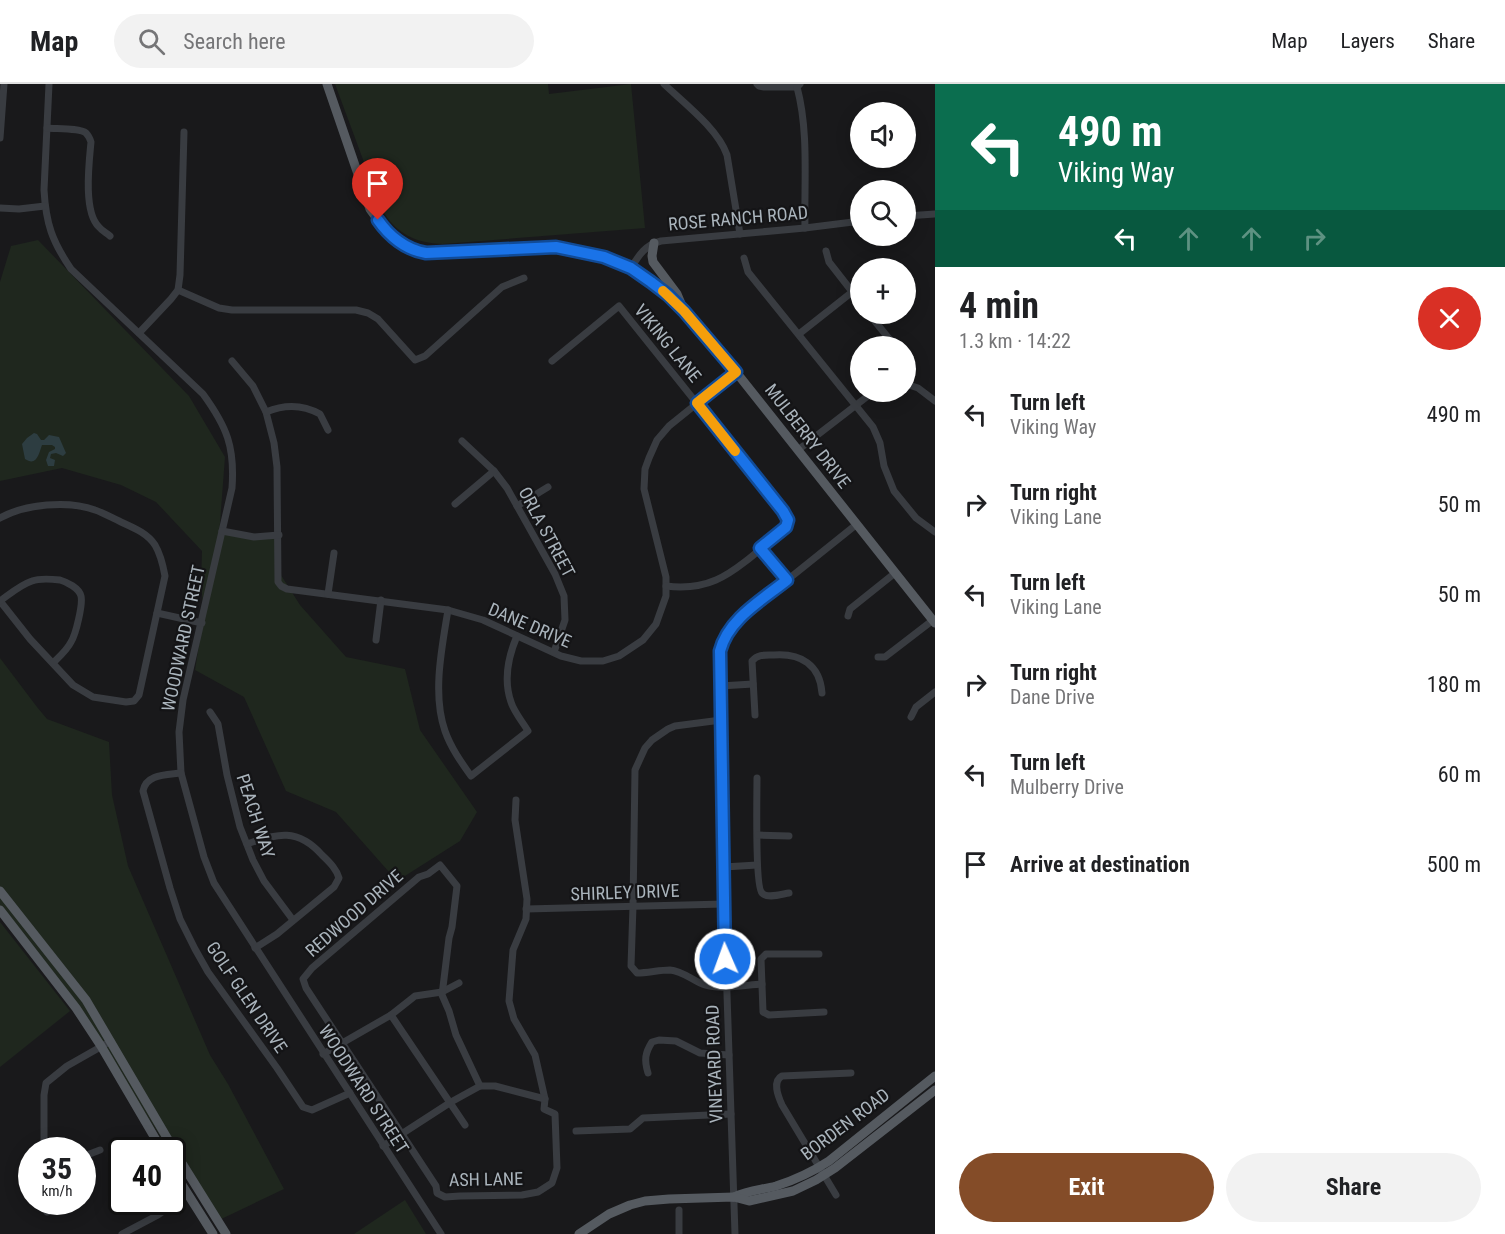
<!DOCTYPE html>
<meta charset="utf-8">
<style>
:root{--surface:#fff;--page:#f2f2f2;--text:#202124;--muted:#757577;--line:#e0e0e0;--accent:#844c28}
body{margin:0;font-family:"Roboto Condensed",sans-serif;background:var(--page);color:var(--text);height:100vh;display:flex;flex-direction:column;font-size:22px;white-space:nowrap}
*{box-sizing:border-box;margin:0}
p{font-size:20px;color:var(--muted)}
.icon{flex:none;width:33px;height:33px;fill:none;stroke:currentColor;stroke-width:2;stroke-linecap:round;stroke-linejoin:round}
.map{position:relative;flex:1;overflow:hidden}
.details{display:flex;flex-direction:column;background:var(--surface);width:570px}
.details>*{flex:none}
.guide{background:#0b6e4f;color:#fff;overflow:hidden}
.tools{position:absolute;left:850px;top:18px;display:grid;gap:12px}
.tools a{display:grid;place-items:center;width:66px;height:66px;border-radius:50%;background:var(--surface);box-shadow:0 3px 15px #0003;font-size:30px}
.speed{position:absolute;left:18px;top:1053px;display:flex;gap:12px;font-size:30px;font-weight:700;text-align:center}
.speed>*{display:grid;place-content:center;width:78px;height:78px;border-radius:50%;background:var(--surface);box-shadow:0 3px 15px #0003;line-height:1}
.speed small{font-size:15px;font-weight:400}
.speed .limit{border:3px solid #111;border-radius:9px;background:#fff;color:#111}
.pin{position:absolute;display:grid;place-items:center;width:51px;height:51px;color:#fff;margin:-62px -26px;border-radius:50% 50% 50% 0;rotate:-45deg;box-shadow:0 0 6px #0007}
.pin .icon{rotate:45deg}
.me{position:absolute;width:66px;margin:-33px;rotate:358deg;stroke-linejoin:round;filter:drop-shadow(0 0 4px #0008)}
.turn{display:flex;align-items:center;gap:21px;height:126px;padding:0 24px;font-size:27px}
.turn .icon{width:78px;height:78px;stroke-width:2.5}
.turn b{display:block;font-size:42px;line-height:51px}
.lanes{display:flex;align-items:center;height:57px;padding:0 24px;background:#0003;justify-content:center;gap:30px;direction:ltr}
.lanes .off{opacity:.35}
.round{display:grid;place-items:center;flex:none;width:63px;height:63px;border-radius:32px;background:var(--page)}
.summary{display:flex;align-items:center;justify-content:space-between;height:102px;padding:0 24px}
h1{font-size:36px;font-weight:700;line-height:45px}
.primary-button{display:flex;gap:12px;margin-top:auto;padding:12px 24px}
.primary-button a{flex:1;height:69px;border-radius:36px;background:var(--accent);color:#fff;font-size:24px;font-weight:700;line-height:69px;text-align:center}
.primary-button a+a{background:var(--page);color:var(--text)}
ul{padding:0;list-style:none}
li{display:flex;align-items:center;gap:18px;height:90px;padding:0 24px}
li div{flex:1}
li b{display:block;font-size:22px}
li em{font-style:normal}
header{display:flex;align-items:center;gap:36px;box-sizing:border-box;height:84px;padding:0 30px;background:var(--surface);border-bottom:2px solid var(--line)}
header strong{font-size:28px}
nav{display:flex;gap:33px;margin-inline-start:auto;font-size:21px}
.search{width:420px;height:54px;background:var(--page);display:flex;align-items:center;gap:15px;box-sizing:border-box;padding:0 21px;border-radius:33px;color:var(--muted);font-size:22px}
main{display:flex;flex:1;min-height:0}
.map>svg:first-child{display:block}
</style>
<header>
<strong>Map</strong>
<div class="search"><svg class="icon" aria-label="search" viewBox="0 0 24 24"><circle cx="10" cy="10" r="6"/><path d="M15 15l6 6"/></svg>Search here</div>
<nav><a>Map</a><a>Layers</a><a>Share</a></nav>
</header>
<main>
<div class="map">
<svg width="935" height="1150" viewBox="0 0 935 1150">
<rect width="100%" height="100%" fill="#19191b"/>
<g fill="#1f271e">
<path d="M 335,0 L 548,0 L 549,10 L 631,0 L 645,144 L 443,160 C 415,159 396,150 381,124 Z"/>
<polygon points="38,156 189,312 225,373 218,465 222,447 278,452 279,488 300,521 346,573 405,585 420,646 477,728 460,757 397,797 336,728 286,707 244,613 195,586 204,529 201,501 202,467 156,418 121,401 62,384 0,397 0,198 11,162"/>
<polygon points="0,574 37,623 47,635 109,658 112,711 128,782 210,971 228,1000 284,1105 215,1138 172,1066 169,1066 77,923 0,829"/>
<polygon points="0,838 70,927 0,983"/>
<polygon points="405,1116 426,1150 354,1150"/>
</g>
<path fill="#2d3d41" d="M 34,349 L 37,350 L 41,356 L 44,356 L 49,351 L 59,353 L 66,369 L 63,372 L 56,369 L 51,370 L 50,374 L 55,376 L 54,382 L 48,382 L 46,376 L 49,368 L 55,365 L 55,363 L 52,361 L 42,361 C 39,369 37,383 25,375 L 22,360 L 27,354 Z"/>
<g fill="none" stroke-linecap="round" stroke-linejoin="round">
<g stroke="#393c41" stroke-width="7">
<path d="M 49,0 L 44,106 C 46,140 52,157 71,185 L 203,310 C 227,343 235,363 232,404 L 183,616 L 179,648 L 181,689 L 204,773 L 214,799 L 441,1150"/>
<path d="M 664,0 C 684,19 718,45 727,71 L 740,150"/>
<polyline points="757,0 759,2 764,3 797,3"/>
<path d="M 800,0 L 797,3 C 809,48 804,97 805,144"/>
<path d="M 47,44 C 56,45 80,44 86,49 C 89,52 90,55 91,58 C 89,79 83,128 99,143 C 102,147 107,149 110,152"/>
<polyline points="0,54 4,0"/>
<polyline points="0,124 19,125 45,122"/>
<polyline points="906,132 935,130"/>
<polyline points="826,167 829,178 861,219"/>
<polyline points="744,174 748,188 873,343 880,359 884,382 894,407 916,434 935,448"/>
<path d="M 631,184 C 639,171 645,161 661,157 L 805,144 L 861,137"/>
<polyline points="178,206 219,224 232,226 356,226 368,229 378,235 415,276 425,272 502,203 524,194"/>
<polyline points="869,230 895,262"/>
<polyline points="139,249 171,215 178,206 180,191 184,48"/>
<polyline points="799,250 861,201"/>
<polyline points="232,277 253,302 266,328 274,359 277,383 278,498 281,502 287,505 448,526 483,536 561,572 581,577 603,577 619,572 643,556 656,540 666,512 666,493 644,405 645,385 649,374 657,356 669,342 736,288"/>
<path d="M 552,277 L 619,222 L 787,432 L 788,436 L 786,443 C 767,459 738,487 716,496 C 700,503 683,504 666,502"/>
<polyline points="906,300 918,304 935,317"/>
<path d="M 266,328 C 285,320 302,320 320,330 L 328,346"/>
<polyline points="462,357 494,387 507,404 555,490 564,512 565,536 554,568"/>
<polyline points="798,366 873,308"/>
<polyline points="455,420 494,387"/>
<polyline points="517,422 548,403"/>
<path d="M 0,434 C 25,420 68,416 95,426 C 104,429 112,434 121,438 C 134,444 147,449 155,461 C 161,471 163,481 165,492 L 139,611 L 134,617 L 126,618 L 93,613 L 73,601 L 30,555 L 0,517"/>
<polyline points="222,447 254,453 279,451"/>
<polyline points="761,464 787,496"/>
<polyline points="328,510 334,469"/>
<path d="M 0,517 C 10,510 20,501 32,497 C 40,494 51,495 60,496 C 67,498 79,504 81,512 C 83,520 76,550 71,558 C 67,566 60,572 53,579"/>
<path d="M 448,526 C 442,563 432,610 445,647 C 451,664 461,678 471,692 L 528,647 C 522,637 514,628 511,618 C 503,595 508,573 517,552"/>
<polyline points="157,529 202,539"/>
<polyline points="848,532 850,525 895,489"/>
<polyline points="376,556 381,516"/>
<polyline points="878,573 885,573 933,536"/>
<polyline points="720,602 753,600"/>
<polyline points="210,628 218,640 227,691 240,743 253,776 264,797 293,836"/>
<path d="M 755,631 L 752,577 C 758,570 765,571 774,571 C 801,569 820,581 822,609"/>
<polyline points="911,633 916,623 935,608"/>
<path d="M 721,636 L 675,642 L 668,645 L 652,656 L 645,664 L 635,686 L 633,822 L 631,882 L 637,889 C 648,889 659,886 670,886 C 683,887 693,897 705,901 C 721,906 745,901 762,900"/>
<path d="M 181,689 C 166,691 146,690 143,707 L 170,804 L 180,835 L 195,865 L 208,888 L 277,984 L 303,1023 L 312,1026 L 350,1009"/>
<path d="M 757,694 C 757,709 755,803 762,809 C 767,815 782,810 789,809"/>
<polyline points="758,751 789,752"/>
<path d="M 247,760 C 277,749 298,744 322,771 C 329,778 336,784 339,794 L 334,803 L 277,850 L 255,864"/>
<polyline points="724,783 757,781"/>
<polyline points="526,825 724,820"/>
<polyline points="819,870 766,870 761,875 763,928 769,931 824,928"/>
<polyline points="391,931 465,1041"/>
<polyline points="323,970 391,931 415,912 442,908 459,899"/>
<path d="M 648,989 C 644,976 645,969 652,958 L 659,956 L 676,957 L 700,969 L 729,971"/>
<polyline points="480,1002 456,951 449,927 442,911 449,854 452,843 457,802 440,781 428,790 419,793 312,884 303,895 306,904 436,1102 437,1109 445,1113 460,1112 522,1111 538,1108 552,1099 557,1084 555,1030 544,1025 545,1015 535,971 514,935 509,917 513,866 526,835 527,815 515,736 516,716"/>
<polyline points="576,1047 630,1045 643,1034 731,1030"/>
<polyline points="383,1062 451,1018 480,1002 495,1002 545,1015"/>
<polyline points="44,1066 44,1011 46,999 67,982 111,957"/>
<polyline points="82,1072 87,1071 100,1066"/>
<path d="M 836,1111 L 782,1021 C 778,1012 772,997 782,992 L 851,989"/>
<polyline points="46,1118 47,1128"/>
<polyline points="122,1150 158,1131 188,1110"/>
<polyline points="679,1150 679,1126"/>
<path d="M 735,1150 L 724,820 L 720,567 C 725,549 732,542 746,529 L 857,440"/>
</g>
<g stroke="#555a60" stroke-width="9">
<polyline points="327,0 370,125 386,147 393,153 411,164 426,169 557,163 604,173 631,184 651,198 668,211 684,227 736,288 935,539"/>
<polyline points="654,159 652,172 653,178 677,210 682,222"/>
<polyline points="0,807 86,916 183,1081 226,1150"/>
<polyline points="0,826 76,924 101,962 162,1066"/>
<polyline points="172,1085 213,1150"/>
<path d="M 734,1113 C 749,1106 761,1106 776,1102 C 795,1096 812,1088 829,1077 L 935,992"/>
<polyline points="579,1150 609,1130 630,1121 645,1117 669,1115 734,1113 749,1117 793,1107 816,1096 835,1084 935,1006"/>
</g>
</g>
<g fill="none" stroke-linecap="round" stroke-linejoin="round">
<defs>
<path id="route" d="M 378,136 C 389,152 406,166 426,169 L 556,163 L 604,173 L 631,184 L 651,198 L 668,211 L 684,227 L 736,288 L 697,319 L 783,427 L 788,436 L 786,443 L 760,464 L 787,496 C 762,516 728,535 720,567 L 725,875"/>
</defs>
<use href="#route" stroke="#114b97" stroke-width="15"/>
<use href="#route" stroke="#1a73e8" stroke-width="10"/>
<polyline stroke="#f59e0b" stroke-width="10" points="663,207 684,227 736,288 697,319 735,367"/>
</g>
<g text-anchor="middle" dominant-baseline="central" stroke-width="4.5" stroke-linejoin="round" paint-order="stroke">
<g font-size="18" fill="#aab4bc" stroke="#141416">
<text transform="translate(738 134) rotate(-5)">ROSE RANCH ROAD</text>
<text transform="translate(668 259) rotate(51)">VIKING LANE</text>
<text transform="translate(808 352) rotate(52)">MULBERRY DRIVE</text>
<text transform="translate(547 448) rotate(62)">ORLA STREET</text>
<text transform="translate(530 541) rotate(23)">DANE DRIVE</text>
<text transform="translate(183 554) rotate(-78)">WOODWARD STREET</text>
<text transform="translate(256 732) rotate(72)">PEACH WAY</text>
<text transform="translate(625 808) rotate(-2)">SHIRLEY DRIVE</text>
<text transform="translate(354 829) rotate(-41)">REDWOOD DRIVE</text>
<text transform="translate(247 913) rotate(56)">GOLF GLEN DRIVE</text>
<text transform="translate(714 980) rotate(-92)">VINEYARD ROAD</text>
<text transform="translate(364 1005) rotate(57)">WOODWARD STREET</text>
<text transform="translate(845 1040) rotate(-37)">BORDEN ROAD</text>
<text transform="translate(486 1095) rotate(-1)">ASH LANE</text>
</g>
</g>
</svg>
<div class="tools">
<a><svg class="icon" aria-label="sound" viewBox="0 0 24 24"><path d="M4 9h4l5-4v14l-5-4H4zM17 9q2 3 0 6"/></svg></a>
<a><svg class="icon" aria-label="search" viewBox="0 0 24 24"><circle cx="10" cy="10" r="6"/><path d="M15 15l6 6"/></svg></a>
<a>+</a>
<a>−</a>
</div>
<div class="speed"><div>35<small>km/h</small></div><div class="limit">40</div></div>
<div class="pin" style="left:378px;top:136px;background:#d93025"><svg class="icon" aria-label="arrive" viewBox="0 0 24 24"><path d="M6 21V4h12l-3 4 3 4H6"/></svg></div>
<svg class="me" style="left:725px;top:875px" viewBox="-20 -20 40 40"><circle r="17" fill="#1a73e8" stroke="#fff" stroke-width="3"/><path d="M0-11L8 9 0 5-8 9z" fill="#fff"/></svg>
</div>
<section class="details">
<div class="guide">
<div class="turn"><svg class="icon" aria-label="left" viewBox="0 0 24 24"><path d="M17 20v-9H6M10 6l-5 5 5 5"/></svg><div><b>490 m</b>Viking Way</div></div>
<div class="lanes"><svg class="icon" aria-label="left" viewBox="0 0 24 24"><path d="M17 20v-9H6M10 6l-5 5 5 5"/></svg><svg class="icon off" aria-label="ahead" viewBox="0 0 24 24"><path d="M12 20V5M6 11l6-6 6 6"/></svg><svg class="icon off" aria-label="ahead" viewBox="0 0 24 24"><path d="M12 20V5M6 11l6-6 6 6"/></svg><svg class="icon off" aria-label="right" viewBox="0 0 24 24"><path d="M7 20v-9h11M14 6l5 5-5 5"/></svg></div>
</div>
<div class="summary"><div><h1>4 min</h1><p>1.3 km · 14:22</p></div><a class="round" style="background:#d93025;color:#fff"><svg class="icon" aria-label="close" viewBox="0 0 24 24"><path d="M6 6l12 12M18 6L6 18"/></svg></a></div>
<ul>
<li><svg class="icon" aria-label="left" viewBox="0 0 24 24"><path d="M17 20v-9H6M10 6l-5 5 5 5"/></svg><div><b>Turn left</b><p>Viking Way</p></div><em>490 m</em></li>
<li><svg class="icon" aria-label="right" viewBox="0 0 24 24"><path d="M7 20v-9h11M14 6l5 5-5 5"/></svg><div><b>Turn right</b><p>Viking Lane</p></div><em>50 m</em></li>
<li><svg class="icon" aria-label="left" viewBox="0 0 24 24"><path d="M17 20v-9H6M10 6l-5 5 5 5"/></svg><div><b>Turn left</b><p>Viking Lane</p></div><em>50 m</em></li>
<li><svg class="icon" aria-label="right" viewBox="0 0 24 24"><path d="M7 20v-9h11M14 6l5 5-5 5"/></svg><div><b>Turn right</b><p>Dane Drive</p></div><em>180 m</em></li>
<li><svg class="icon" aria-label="left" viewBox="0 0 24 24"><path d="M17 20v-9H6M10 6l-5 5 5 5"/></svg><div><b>Turn left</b><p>Mulberry Drive</p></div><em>60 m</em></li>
<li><svg class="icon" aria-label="arrive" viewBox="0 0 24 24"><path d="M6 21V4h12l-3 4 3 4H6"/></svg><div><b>Arrive at destination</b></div><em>500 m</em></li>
</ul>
<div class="primary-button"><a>Exit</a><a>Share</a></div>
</section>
</main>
